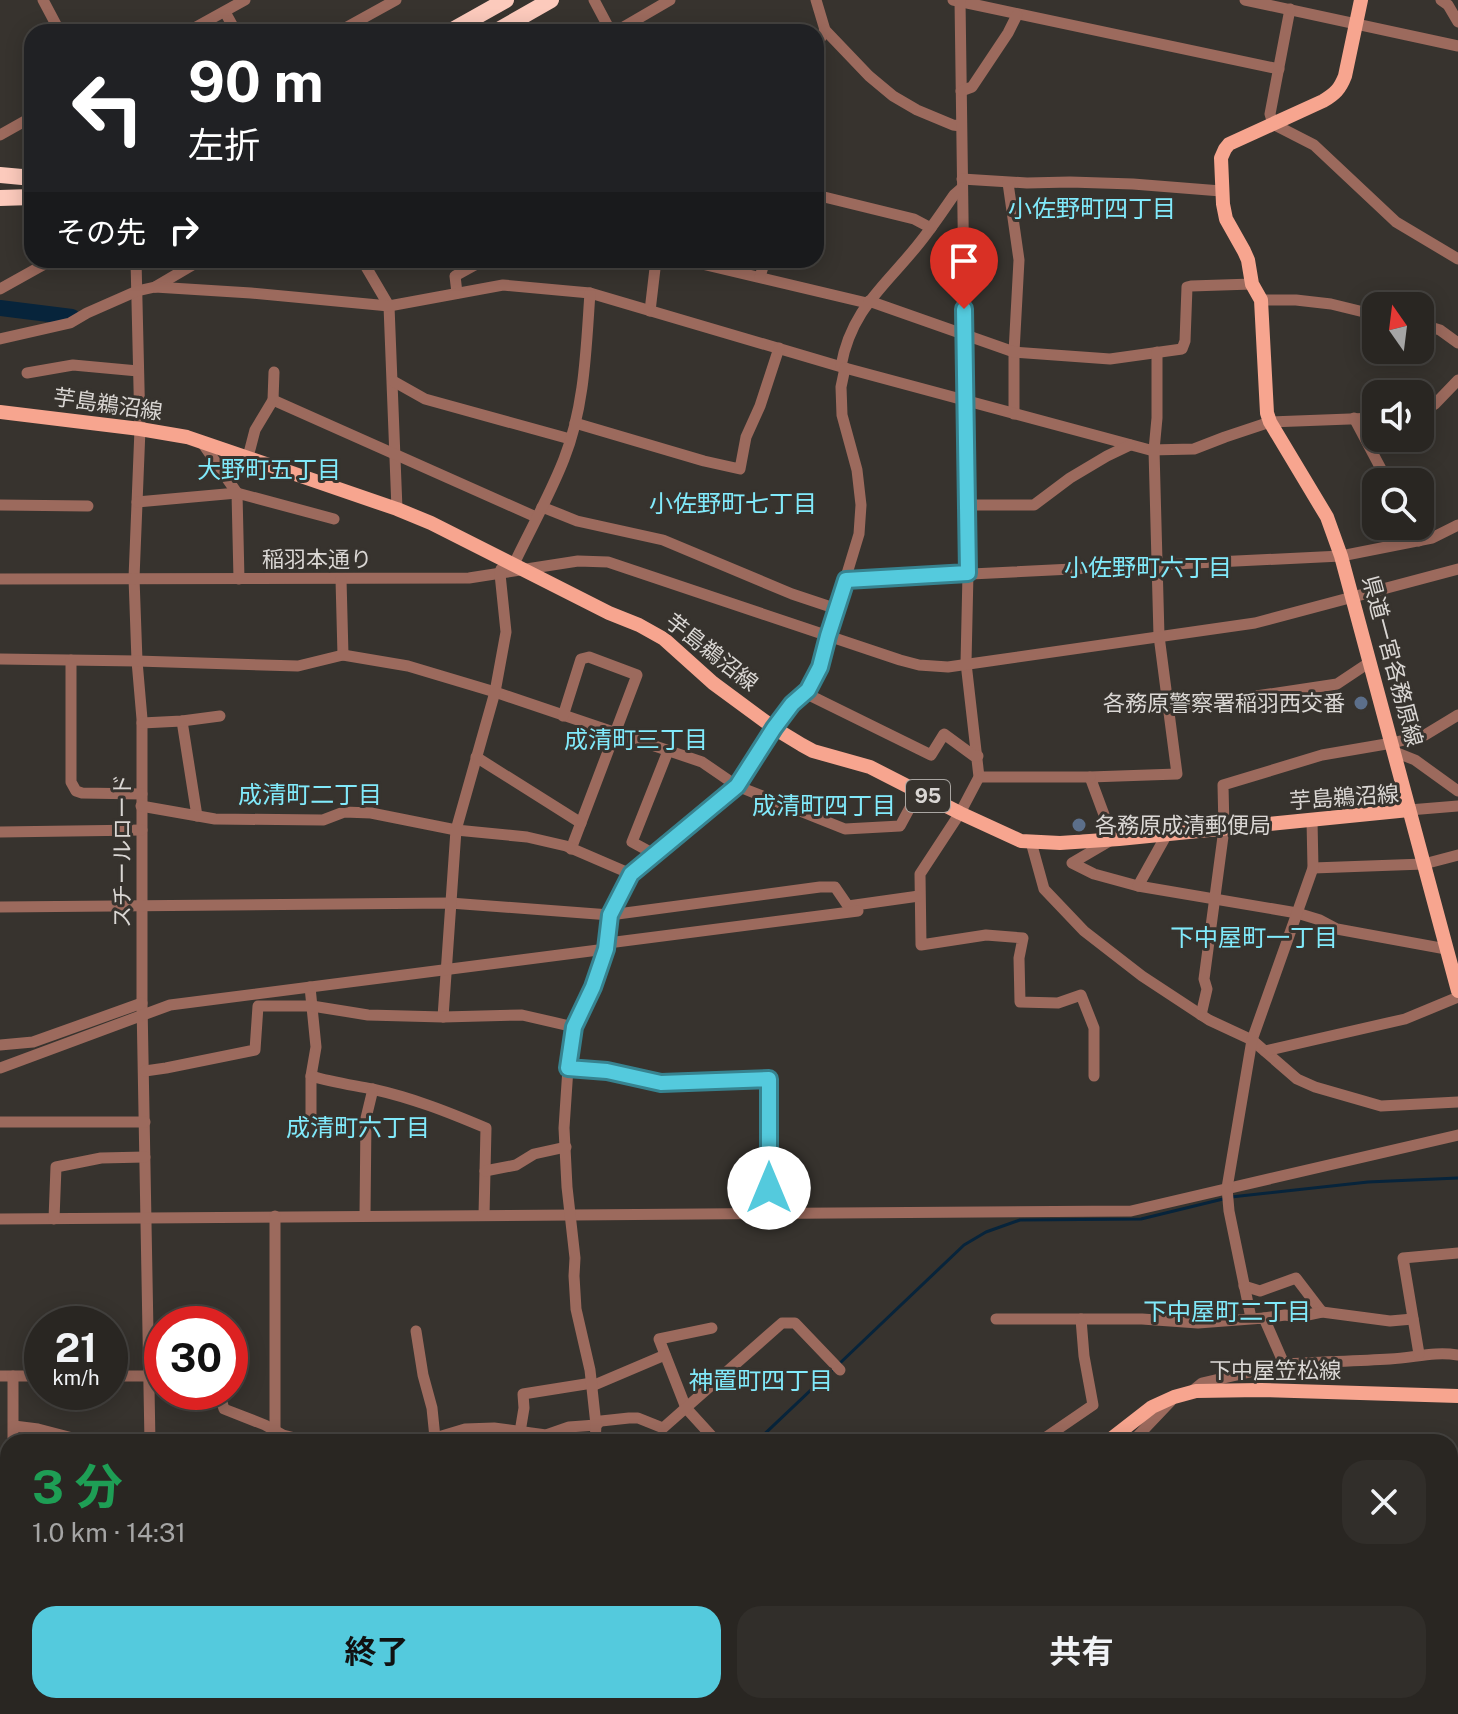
<!DOCTYPE html>
<html lang="ja">
<meta charset="utf-8">
<style>
:root{--surface:#292622;--page:#312e2a;--text:#f1f3f6;--muted:#a5a5a5;--line:#454340;--accent:#54cadd}
body{margin:0;font-family:"Public Sans","Noto Sans JP",sans-serif;background:var(--page);color:var(--text);height:100vh;display:flex;flex-direction:column;font-size:30px;white-space:nowrap}
*{box-sizing:border-box;margin:0}
p{font-size:26px;color:var(--muted)}
.icon{flex:none;width:44px;height:44px;fill:none;stroke:currentColor;stroke-width:2;stroke-linecap:round;stroke-linejoin:round}
.map{position:relative;flex:1;overflow:hidden}
.sheet{position:absolute;left:0px;top:1434px;width:1458px;height:280px;display:flex;flex-direction:column;background:var(--surface);border-radius:24px 24px 0 0;box-shadow:0 4px 20px #0003,0 0 0 2px var(--line)}
.sheet>*{flex:none}
.guide{position:absolute;left:24px;top:24px;width:800px;height:244px;border-radius:24px;box-shadow:0 4px 20px #0003,0 0 0 2px var(--line);background:#202124;color:#fff;overflow:hidden}
.needle{width:52px;rotate:346deg}
.tools{position:absolute;left:1362px;top:292px;display:grid;gap:16px}
.tools a{display:grid;place-items:center;width:72px;height:72px;border-radius:16px;background:var(--surface);box-shadow:0 4px 20px #0003,0 0 0 2px var(--line);font-size:40px}
.speed{position:absolute;left:24px;top:1306px;display:flex;gap:16px;font-size:40px;font-weight:700;text-align:center}
.speed>*{display:grid;place-content:center;width:104px;height:104px;border-radius:50%;background:var(--surface);box-shadow:0 4px 20px #0003,0 0 0 2px var(--line);line-height:1}
.speed small{font-size:20px;font-weight:400}
.speed .limit{border:12px solid #d22;background:#fff;color:#111}
.pin{position:absolute;display:grid;place-items:center;width:68px;height:68px;color:#fff;margin:-82px -34px;border-radius:50% 50% 50% 0;rotate:-45deg;box-shadow:0 0 8px #0007}
.pin .icon{rotate:45deg}
.me{position:absolute;width:88px;margin:-44px;rotate:0deg;stroke-linejoin:round;filter:drop-shadow(0 0 6px #0008)}
.turn{display:flex;align-items:center;gap:28px;height:168px;padding:0 32px;font-size:36px}
.turn .icon{width:104px;height:104px;stroke-width:2.5}
.turn b{display:block;font-size:56px;line-height:68px}
.then{display:flex;align-items:center;height:76px;padding:0 32px;background:#0003;gap:16px;font-size:30px}
.round{display:grid;place-items:center;flex:none;width:84px;height:84px;border-radius:24px;background:var(--page)}
.summary{display:flex;align-items:center;justify-content:space-between;height:136px;padding:0 32px}
h1{font-size:48px;font-weight:700;line-height:60px;color:#1e9e55}
.action{display:flex;gap:16px;margin-top:auto;padding:16px 32px}
.action a{flex:1;height:92px;border-radius:24px;background:var(--accent);color:#111;font-size:32px;font-weight:700;line-height:92px;text-align:center}
.action a+a{background:var(--page);color:var(--text)}
.map>svg:first-child{display:block}
</style>
<div class="map">
<svg width="1458" height="1714" viewBox="0 0 1458 1714">
<rect width="100%" height="100%" fill="#37332e"/>
<polygon fill="#414b1e" points="1458,1554 1458,1646 1450,1648 1450,1556"/>
<g fill="#657433">
<polygon points="1450,1639 1458,1641 1458,1714 921,1714 942,1706 1450,1706"/>
<polygon points="536,1706 705,1706 690,1714 508,1714"/>
</g>
<g fill="none" stroke-linecap="round" stroke-linejoin="round">
<g stroke="#07243b" stroke-width="3">
<polyline points="1231,1197 1368,1182 1458,1178"/>
<polyline points="839,1364 964,1245 986,1232 1020,1220 1141,1219 1223,1199"/>
<polyline points="756,1442 833,1369"/>
<polyline points="0,1680 8,1680"/>
</g>
<g stroke="#07243b" stroke-width="16">
<polyline points="0,308 72,317"/>
<polyline points="1450,1494 1458,1493"/>
<polyline points="818,1714 841,1706"/>
</g>
<g stroke="#9c6a5d" stroke-width="11">
<polyline points="43,0 60,32"/>
<polyline points="594,0 611,32"/>
<polyline points="816,0 825,30 869,76 893,96 917,110 953,125 961,126"/>
<polyline points="953,0 1279,69"/>
<polyline points="960,0 968,573 966,663 979,777 960,813 920,874 921,945 986,935 1023,938 1019,958 1020,1002 1058,1003 1081,995 1094,1028 1094,1076"/>
<polyline points="1245,0 1458,46"/>
<polyline points="1441,0 1448,5 1458,22"/>
<polyline points="1290,9 1270,114 1273,124 1314,145 1396,222 1458,259"/>
<polyline points="225,12 236,32"/>
<polyline points="187,32 245,0"/>
<polyline points="338,32 396,0"/>
<polyline points="615,32 670,0"/>
<polyline points="816,55 820,39 825,30"/>
<polyline points="961,91 972,87 1008,33 1017,15"/>
<polyline points="0,135 32,117"/>
<polyline points="962,179 1027,183 1070,182 1133,184 1221,191"/>
<polyline points="1008,183 1019,260 1014,352 1014,414"/>
<polyline points="816,195 914,219 931,228"/>
<polyline points="136,260 140,429 134,578 137,661 142,719 142,1003 150,1442"/>
<polyline points="362,260 389,306 397,509"/>
<polyline points="685,260 867,303"/>
<polyline points="760,277 765,260"/>
<polyline points="155,287 201,260"/>
<polyline points="0,289 52,260"/>
<polyline points="457,293 455,276 484,260"/>
<polyline points="1261,300 1296,300 1331,304 1376,315"/>
<polyline points="869,301 1014,352 1110,359 1182,349 1185,341 1187,287 1191,286 1252,284"/>
<polyline points="650,311 656,260"/>
<polyline points="1420,324 1440,330 1458,343"/>
<polyline points="0,339 70,323 87,313 137,291 155,287 251,293 389,306 503,285 590,293 845,368 1150,450 1194,449 1225,437 1270,422 1376,418"/>
<polyline points="1157,352 1157,418 1154,450 1159,636 1177,774 1090,777 1113,839 1072,863 1094,874 1138,886 1297,913 1320,920 1337,929 1446,949"/>
<path d="M 841,366 C 851,310 884,287 917,246 C 931,229 942,212 954,195 L 962,188"/>
<polyline points="27,373 73,365 138,371"/>
<polyline points="393,381 425,399 570,439"/>
<polyline points="273,400 536,517"/>
<polyline points="1420,414 1435,404 1458,380"/>
<polyline points="1354,418 1388,482"/>
<polyline points="575,423 704,461 740,469 746,437 760,406 779,348"/>
<polyline points="201,441 237,493 239,579"/>
<polyline points="248,457 255,430 273,400 274,372"/>
<polyline points="137,502 237,493 334,519"/>
<polyline points="0,505 88,506"/>
<polyline points="967,505 1034,505 1070,478 1107,456 1130,445"/>
<polyline points="542,507 577,521 663,540 792,594 837,609"/>
<polyline points="1411,526 1419,541"/>
<path d="M 513,566 C 530,530 550,495 564,459 C 585,406 586,348 590,293"/>
<polyline points="0,579 469,578 578,561 608,562 900,660 919,665 948,667 1255,623 1458,569"/>
<polyline points="341,579 343,655"/>
<polyline points="846,580 1341,556 1432,538 1458,525"/>
<polyline points="0,659 137,661 298,666 343,655 408,666 495,692 702,762 737,786 845,829 900,826 919,791"/>
<polyline points="71,660 71,782 76,791 82,793 142,794"/>
<polyline points="805,693 931,755 944,734 974,756 978,756"/>
<polyline points="1169,709 1337,684 1370,662"/>
<polyline points="563,716 581,659 589,657 637,675 571,849"/>
<polyline points="182,721 197,816"/>
<polyline points="142,723 182,721 220,716"/>
<polyline points="1395,752 1415,760 1458,791"/>
<polyline points="476,757 581,823"/>
<polyline points="979,777 1090,777"/>
<polyline points="141,806 215,819 323,820 344,812 371,813 456,830 527,837 566,846 631,874"/>
<polyline points="1409,810 1458,806"/>
<polyline points="0,832 142,830"/>
<polyline points="1031,842 1044,889 1084,931 1142,976 1209,1020 1252,1040 1297,1079 1315,1087 1381,1106 1458,1102"/>
<polyline points="654,854 632,842 668,751"/>
<polyline points="1313,868 1424,864 1458,855"/>
<polyline points="1138,886 1167,834"/>
<polyline points="0,907 450,903 610,915 820,887 835,887 848,906 919,896"/>
<polyline points="608,943 858,911"/>
<polyline points="310,987 316,1047 311,1076 311,1119"/>
<polyline points="1201,1015 1207,989 1204,979 1224,829 1223,785 1322,755 1392,743 1425,735 1458,715"/>
<polyline points="443,1017 456,830 495,692 506,632 500,574 501,569"/>
<polyline points="0,1045 33,1042 142,1003"/>
<polyline points="1265,1051 1405,1019 1458,997"/>
<polyline points="0,1068 170,1005 606,949"/>
<polyline points="568,1068 607,1071 661,1083 769,1079 769,1214"/>
<polyline points="145,1071 166,1068 255,1050 258,1006 312,1006 368,1015 443,1017 522,1015 574,1027"/>
<path d="M 311,1076 C 331,1082 352,1085 372,1089 C 413,1098 448,1112 486,1128 L 484,1215"/>
<polyline points="0,1122 145,1122"/>
<polyline points="485,1171 516,1165 534,1154 566,1147"/>
<polyline points="365,1215 366,1118 373,1089"/>
<polyline points="0,1219 1131,1211 1458,1135"/>
<polyline points="54,1219 56,1167 101,1158 145,1157"/>
<polyline points="1244,1286 1260,1291 1296,1278 1322,1312"/>
<polyline points="1251,1318 1229,1211 1227,1188 1252,1040 1313,868 1312,820"/>
<polyline points="1264,1318 1285,1315 1298,1317 1322,1312 1390,1321 1413,1319"/>
<path d="M 996,1319 L 1142,1319 L 1198,1323 L 1264,1318 L 1284,1364 C 1320,1362 1355,1361 1390,1359 C 1414,1358 1433,1351 1458,1355"/>
<polyline points="712,1328 659,1339 686,1408 717,1442"/>
<polyline points="416,1331 423,1375 432,1408 435,1438"/>
<polyline points="1419,1354 1403,1258 1458,1253"/>
<polyline points="0,1376 42,1376"/>
<polyline points="13,1376 13,1442"/>
<polyline points="110,1376 162,1376"/>
<polyline points="592,1386 665,1355"/>
<polyline points="219,1392 224,1409 265,1425 283,1435 311,1442 339,1440 368,1442"/>
<polyline points="1191,1392 1202,1383 1284,1364"/>
<polyline points="14,1426 38,1429 88,1442"/>
<polyline points="275,1430 275,1216"/>
<polyline points="520,1432 524,1408 523,1394 592,1383"/>
<polyline points="373,1442 435,1438 465,1429 494,1428 546,1435 569,1427 596,1425 601,1421 629,1418 638,1418 663,1428 782,1323 795,1323 840,1370"/>
<polyline points="595,1442 596,1425 590,1370 576,1309 574,1276 575,1258 567,1187 564,1128 568,1068 574,1027 593,987 606,949 610,915 631,874 737,786 774,728 792,704 808,690 820,667 828,636 859,534 861,505 857,470 842,415 841,387 845,368"/>
<polyline points="1039,1442 1093,1405 1084,1356 1081,1319"/>
<polyline points="1132,1442 1171,1401"/>
<polyline points="0,1467 8,1467"/>
<polyline points="1450,1519 1458,1518"/>
<polyline points="0,1673 8,1672"/>
<polyline points="158,1706 158,1714"/>
<polyline points="345,1714 367,1706"/>
<polyline points="435,1714 444,1706"/>
<polyline points="1077,1714 1081,1706"/>
</g>
<g stroke="#f7a58f" stroke-width="14">
<path d="M 1361,0 L 1345,76 C 1340,89 1335,94 1323,101 L 1229,144 L 1225,149 L 1221,158 L 1223,204 L 1226,219 L 1244,251 L 1248,260 L 1252,284 L 1261,300 L 1267,413 L 1270,422 L 1327,517 L 1341,556 L 1458,991"/>
<polyline points="0,412 140,429 187,437 397,509 431,523 609,613 639,625 664,639 713,683 774,728 802,745 813,751 870,767 960,813 1021,841 1060,843 1119,839 1409,810"/>
<polyline points="1107,1442 1152,1407 1174,1397 1196,1391 1261,1390 1458,1396"/>
<polyline points="446,1714 469,1706"/>
</g>
<g stroke="#fccabc" stroke-width="16">
<polyline points="449,32 506,0"/>
<polyline points="495,32 551,0"/>
<polyline points="0,175 22,177 32,176"/>
<polyline points="0,198 32,197"/>
</g>
</g>
<g fill="none" stroke-linecap="round" stroke-linejoin="round">
<defs>
<polyline id="route" points="769,1188 769,1079 661,1083 607,1071 568,1068 574,1027 593,987 606,949 610,915 631,874 737,786 774,728 792,704 808,690 820,667 828,636 846,580 968,573 964,309"/>
</defs>
<use href="#route" stroke="#378390" stroke-width="20"/>
<use href="#route" stroke="#54cadd" stroke-width="14"/>
</g>
<g fill="#5c6f8a" stroke="#37332e" stroke-width="3">
<circle cx="1361" cy="703" r="8"/>
<circle cx="1079" cy="825" r="8"/>
</g>
<g text-anchor="middle" dominant-baseline="central" stroke-width="6" stroke-linejoin="round" paint-order="stroke">
<rect fill="#37332e" stroke="#a9a6a2" stroke-width="2" x="906" y="780" width="44" height="32" rx="6"/>
<g font-size="20" font-weight="bold" fill="#dad7d4">
<text x="928" y="796">95</text>
</g>
<g font-size="22" fill="#dad7d4" stroke="#37332e">
<text transform="translate(108 404) rotate(8)">芋島鵜沼線</text>
<text x="317" y="559">稲羽本通り</text>
<text transform="translate(712 652) rotate(38)">芋島鵜沼線</text>
<text transform="translate(1393 661) rotate(75)">県道一宮各務原線</text>
<text transform="translate(1344 797) rotate(-4)">芋島鵜沼線</text>
<text transform="translate(122 851) rotate(-90)">スチールロード</text>
<text x="1275" y="1370">下中屋笠松線</text>
</g>
<g font-size="22" fill="#dad7d4" stroke="#37332e" text-anchor="end">
<text x="1345" y="703">各務原警察署稲羽西交番</text>
<text x="1095" y="825" text-anchor="start">各務原成清郵便局</text>
</g>
<g font-size="24" fill="#81eafb" stroke="#37332e">
<text x="1092" y="208">小佐野町四丁目</text>
<text x="269" y="469">大野町五丁目</text>
<text x="733" y="503">小佐野町七丁目</text>
<text x="1148" y="567">小佐野町六丁目</text>
<text x="636" y="739">成清町三丁目</text>
<text x="310" y="794">成清町二丁目</text>
<text x="824" y="805">成清町四丁目</text>
<text x="1254" y="937">下中屋町一丁目</text>
<text x="358" y="1127">成清町六丁目</text>
<text x="1227" y="1311">下中屋町二丁目</text>
<text x="761" y="1380">神置町四丁目</text>
</g>
</g>
</svg>
<div class="tools">
<a><svg class="needle" viewBox="-14 -14 28 28"><path d="M0-13l5 13h-10z" fill="#e53935"/><path d="M0 13l5-13h-10z" fill="#a5a5a5"/></svg></a>
<a><svg class="icon" aria-label="sound" viewBox="0 0 24 24"><path d="M4 9h4l5-4v14l-5-4H4zM17 9q2 3 0 6"/></svg></a>
<a><svg class="icon" aria-label="search" viewBox="0 0 24 24"><circle cx="10" cy="10" r="6"/><path d="M15 15l6 6"/></svg></a>
</div>
<div class="speed"><div>21<small>km/h</small></div><div class="limit">30</div></div>
<div class="pin" style="left:964px;top:309px;background:#d93025"><svg class="icon" aria-label="arrive" viewBox="0 0 24 24"><path d="M6 21V4h12l-3 4 3 4H6"/></svg></div>
<svg class="me" style="left:769px;top:1188px" viewBox="-20 -20 40 40"><circle r="19" fill="#fff"/><path d="M0-13L10 11 0 6-10 11z" fill="#54cadd"/></svg>
<div class="guide">
<div class="turn"><svg class="icon" aria-label="left" viewBox="0 0 24 24"><path d="M17 20v-9H6M10 6l-5 5 5 5"/></svg><div><b>90 m</b>左折</div></div>
<div class="then">その先<svg class="icon" aria-label="right" viewBox="0 0 24 24"><path d="M7 20v-9h11M14 6l5 5-5 5"/></svg></div>
</div>
<section class="sheet">
<div class="summary"><div><h1>3 分</h1><p>1.0 km · 14:31</p></div><a class="round"><svg class="icon" aria-label="close" viewBox="0 0 24 24"><path d="M6 6l12 12M18 6L6 18"/></svg></a></div>
<div class="action"><a>終了</a><a>共有</a></div>
</section>
</div>
